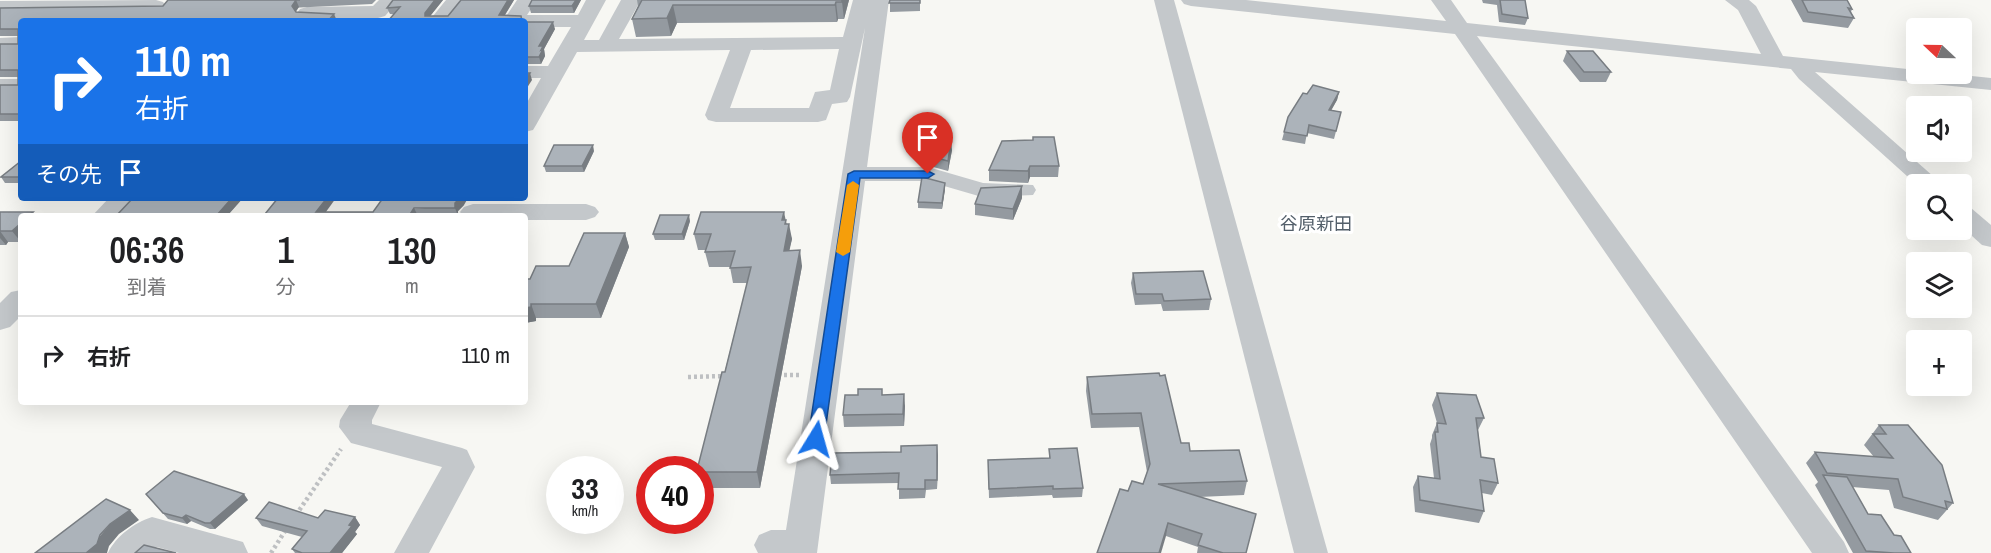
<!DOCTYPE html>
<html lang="ja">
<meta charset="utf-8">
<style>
:root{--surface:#fff;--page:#f6f6f6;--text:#202124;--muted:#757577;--line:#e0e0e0}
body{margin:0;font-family:"Archivo Narrow","Noto Sans JP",sans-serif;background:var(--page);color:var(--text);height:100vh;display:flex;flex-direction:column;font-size:22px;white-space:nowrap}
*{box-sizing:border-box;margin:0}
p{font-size:20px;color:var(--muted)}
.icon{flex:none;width:33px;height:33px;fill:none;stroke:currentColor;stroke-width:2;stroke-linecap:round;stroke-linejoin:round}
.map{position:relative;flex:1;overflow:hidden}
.panel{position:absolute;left:18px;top:213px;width:510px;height:192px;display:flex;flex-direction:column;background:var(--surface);border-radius:6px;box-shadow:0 6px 24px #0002}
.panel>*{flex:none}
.hud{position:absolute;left:18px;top:18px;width:510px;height:183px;border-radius:6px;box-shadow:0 6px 24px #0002;background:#1a73e8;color:#fff;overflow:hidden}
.needle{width:39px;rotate:292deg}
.buttons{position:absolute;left:1906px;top:18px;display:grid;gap:12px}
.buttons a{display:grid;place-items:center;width:66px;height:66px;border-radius:6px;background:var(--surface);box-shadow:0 6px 24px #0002;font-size:30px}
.speed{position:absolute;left:546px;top:456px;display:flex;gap:12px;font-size:30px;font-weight:700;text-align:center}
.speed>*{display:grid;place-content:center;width:78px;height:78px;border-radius:50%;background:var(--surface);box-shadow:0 6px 24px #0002;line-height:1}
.speed small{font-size:15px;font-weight:400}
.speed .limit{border:9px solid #d22;background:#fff;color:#111}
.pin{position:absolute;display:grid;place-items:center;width:51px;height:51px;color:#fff;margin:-62px -26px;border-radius:50% 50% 50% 0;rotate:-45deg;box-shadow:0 0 6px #0007}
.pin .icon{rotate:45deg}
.me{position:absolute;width:66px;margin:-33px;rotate:8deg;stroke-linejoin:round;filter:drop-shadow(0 0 4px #0008)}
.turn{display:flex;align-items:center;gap:21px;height:126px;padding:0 18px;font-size:27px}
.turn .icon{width:78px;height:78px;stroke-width:2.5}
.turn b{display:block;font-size:42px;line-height:51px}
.then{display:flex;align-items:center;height:57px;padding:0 18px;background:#0003;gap:12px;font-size:22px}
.eta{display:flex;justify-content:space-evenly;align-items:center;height:102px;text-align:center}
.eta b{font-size:36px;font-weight:600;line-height:42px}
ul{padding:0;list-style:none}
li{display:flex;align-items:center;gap:18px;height:78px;padding:0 18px;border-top:2px solid var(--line)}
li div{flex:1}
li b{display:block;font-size:22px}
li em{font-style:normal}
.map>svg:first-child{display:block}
</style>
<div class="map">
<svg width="1991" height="553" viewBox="0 0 1991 553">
<rect width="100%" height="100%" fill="#f7f7f3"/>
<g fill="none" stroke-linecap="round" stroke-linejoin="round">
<g stroke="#bec0c2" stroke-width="4.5" stroke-dasharray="3 3" stroke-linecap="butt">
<polyline points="778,375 801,375"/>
<polyline points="688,377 726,376"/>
<polyline points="296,515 341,449"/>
<polyline points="271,553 287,528"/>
</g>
<g fill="#c4c8cb" fill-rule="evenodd">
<polygon points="156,0 163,2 166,6 163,10 0,13 0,1"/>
<polygon points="379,0 399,0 385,16 378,18 307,19 300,17 297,13 300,9 307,7 373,6"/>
<polygon points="446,0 466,0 449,21 429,21"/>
<path d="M 517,0 L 537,0 L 527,15 L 578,15 L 586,0 L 606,0 L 584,40 L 599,40 L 621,0 L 641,0 L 619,39 L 843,37 L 853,0 L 889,0 L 867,167 L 928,167 L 983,183 L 1033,185 L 1036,190 L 1033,195 L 982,197 L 927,181 L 865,181 L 817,553 L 758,553 L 754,545 L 759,535 L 771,530 L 786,530 L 865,28 L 850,97 L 847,102 L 832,104 L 826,120 L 818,122 L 716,122 L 708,120 L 705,115 L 730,50 L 577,52 L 536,125 L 533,130 L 525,132 L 525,106 L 541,78 L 525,78 L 525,66 L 548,66 L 571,27 L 525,27 L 525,21 L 503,21 ZM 839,49 L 830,90 L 815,92 L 809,108 L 730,108 L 751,50 Z"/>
<polygon points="1154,0 1174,0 1328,553 1294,553"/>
<polygon points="1181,0 1246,0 1446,21 1431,0 1451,0 1467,23 1761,54 1738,10 1725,0 1749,0 1756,6 1783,56 1917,70 1917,74 1952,74 1991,78 1991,90 1815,72 1942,184 1917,185 1799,79 1791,69 1477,36 1844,542 1849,553 1812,553 1455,34 1191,6 1184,4"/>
<polygon points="21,37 21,49 0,50 0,38"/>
<rect x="0" y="79" width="21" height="12"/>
<polygon points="109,198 135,198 119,216 92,216"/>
<polygon points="473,204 586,204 595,207 599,212 595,217 586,220 525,220 525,216 463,216 460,212 464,207"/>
<polygon points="1962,205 1971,208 1991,225 1991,247 1982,245 1962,227"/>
<polygon points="21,290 21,316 10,327 0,330 0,303 11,292"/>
<polygon points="351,402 381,402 372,420 372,424 462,448 467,450 475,467 429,553 394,553 442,467 351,443 339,427 340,420"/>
<path d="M 152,517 L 243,542 L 248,553 L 179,553 L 157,547 L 150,553 L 108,553 C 116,536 134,523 152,517 Z"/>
</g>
</g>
<g fill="#949aa0">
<polygon points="167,0 376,0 372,4 21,21 21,121 0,121 0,85 18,85 18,77 0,77 0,44 18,44 18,36 0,36 0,8 163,6 168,0"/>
<polygon points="393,0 443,0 430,16 448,16 514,0 505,15 522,21 390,14 387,8"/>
<polygon points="581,0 574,13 531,13 529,6"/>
<polygon points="637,0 849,0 844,19 838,19 837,22 677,23 671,36 636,37 632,19 638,6"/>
<polygon points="890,0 920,0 920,11 890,12"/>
<polygon points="1482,0 1525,0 1528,18 1525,25 1499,22 1497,5 1483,3"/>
<polygon points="1791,0 1847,0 1852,9 1851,12 1854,18 1848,28 1803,22"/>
<polygon points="525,22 555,29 544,49 545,56 541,64 525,64"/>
<polygon points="1567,51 1611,72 1606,82 1580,82 1563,61"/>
<polygon points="1339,92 1337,100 1331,110 1341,112 1334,139 1307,133 1305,144 1282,140 1288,117 1307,94"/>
<polygon points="1002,141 1059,166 1058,177 1030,177 1028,183 989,181 989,170"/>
<polygon points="952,150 948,171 926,165 925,155"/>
<polygon points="594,151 584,172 546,172 544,166"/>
<polygon points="21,161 21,183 5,183 1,177"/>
<polygon points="1022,186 1022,198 1013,220 975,215 975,204"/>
<polygon points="945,189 942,209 918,208 918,202"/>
<polygon points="133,198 243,198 228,215 326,212 373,212 464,205 458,211 458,216 116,216"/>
<polygon points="0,212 33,212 35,216 21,216 21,242 8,242 6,245 0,245"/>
<polygon points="785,220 792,239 789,250 802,266 760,488 701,488 700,470 747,283 733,283 730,267 709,267 705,252 706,250 698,250 694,234"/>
<polygon points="690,221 684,240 655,240 653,234"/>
<polygon points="625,233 629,247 601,318 536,318 536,321 525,323 530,279 569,266"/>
<polygon points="1133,273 1211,299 1209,310 1163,311 1161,304 1135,305 1131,283"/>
<polygon points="1159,373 1181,443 1190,451 1247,481 1244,495 1199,497 1246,553 1197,553 1198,547 1166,536 1128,491 1143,484 1147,472 1139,427 1091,428 1086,391 1087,377"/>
<polygon points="882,389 882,395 905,406 904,426 844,427 843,415 858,395"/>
<polygon points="1437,393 1484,418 1478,430 1481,457 1498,483 1492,495 1482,493 1484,511 1479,523 1415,512 1413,487 1418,476 1434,478 1430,444 1432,438 1432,435 1437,423 1432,405"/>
<polygon points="1879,425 1953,503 1938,520 1894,508 1889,490 1852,487 1868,514 1894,535 1911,553 1853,553 1815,485 1818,482 1806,463 1815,452 1874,457 1864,445"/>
<polygon points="1049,449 1083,488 1082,497 1053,498 1052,495 989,498 988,460 1049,458"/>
<polygon points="938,455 937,489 926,490 925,498 899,499 899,483 831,484 830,475"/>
<polygon points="146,494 248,500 215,529 210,529 191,521 187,524 168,519"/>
<polygon points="355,517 360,525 355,532 357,534 342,553 295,553 292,549 302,537 262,526 256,518"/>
</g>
<g fill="#787d82">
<polygon points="296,0 299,7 295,13 292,6"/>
<polygon points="435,0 443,0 427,20 425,16 425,13"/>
<polygon points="508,0 514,0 501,21 499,15"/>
<polygon points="576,0 581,0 574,13 572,6"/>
<polygon points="842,0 849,0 844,19 842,2"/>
<polygon points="836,2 838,19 837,22 835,5"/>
<polygon points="673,5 677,23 671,36 667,18"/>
<polygon points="334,14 337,21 328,21"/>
<polygon points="553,22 555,29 544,49 545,56 541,64 539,57 539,46"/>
<polygon points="530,73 532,80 525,91 525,80"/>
<polygon points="1339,92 1337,100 1327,118 1329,110"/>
<polygon points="951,140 952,150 948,171 948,161"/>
<polygon points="593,145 594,151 584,172 582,166"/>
<polygon points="1030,166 1030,177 1028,183 1028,171"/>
<polygon points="945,183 945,189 942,209 942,203"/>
<polygon points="1022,186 1022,198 1013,220 1013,209"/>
<polygon points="232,198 243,198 227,216 217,215"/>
<polygon points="327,198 336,198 323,216 316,212"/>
<polygon points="460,198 468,198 464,205 458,211 458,216 455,208 455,203"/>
<polygon points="414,208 418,216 409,216"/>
<polygon points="33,212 35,216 28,216"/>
<polygon points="784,212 788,231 789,224 792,239 786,266 784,251 782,220"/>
<polygon points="689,215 690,221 684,240 682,234"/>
<polygon points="21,223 21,242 12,231"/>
<polygon points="0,231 8,242 6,245 0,238"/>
<polygon points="625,233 629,247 601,318 596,304"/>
<polygon points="800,250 802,266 760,488 757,472"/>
<polygon points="531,304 536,318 536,321 525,323 525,308"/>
<polygon points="904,394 905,406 904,426 903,414"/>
<polygon points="937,445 938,455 937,489"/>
<polygon points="244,494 248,500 215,529 210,523"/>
<polygon points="130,510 139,520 119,534 109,546 107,553 86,553 110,524"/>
<polygon points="186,515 191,521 187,524 182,518"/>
<polygon points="355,517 360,525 355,532 357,534 342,553 330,553"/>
<polygon points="1168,523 1166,536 1161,553 1159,553"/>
</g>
<g fill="#acb3ba" stroke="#787d82" stroke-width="1.5">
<polygon points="168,0 300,0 296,0 292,6 296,12 334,14 328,21 21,21 21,114 0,114 0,85 18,85 18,70 0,70 0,44 18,44 18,29 0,29 0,8 163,6"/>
<polygon points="393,0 435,0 425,13 425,16 448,16 461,0 508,0 499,15 521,16 522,21 388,21 400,7 387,8"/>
<polygon points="532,0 576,0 572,6 529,6"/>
<polygon points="642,0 842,0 842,2 836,2 835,5 673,5 667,18 632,19"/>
<polygon points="890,0 920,0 920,3 889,3"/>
<polygon points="1500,0 1525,0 1528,18 1502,14"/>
<polygon points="1802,0 1847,0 1852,9 1848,8 1854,18 1808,12"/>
<polygon points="525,22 553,22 539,46 543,46 541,50 543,49 539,57 525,57"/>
<polygon points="1567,51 1593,51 1611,72 1584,72"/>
<polygon points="525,73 530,73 525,80"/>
<polygon points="1313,85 1339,92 1329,110 1341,112 1336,131 1309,125 1307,136 1284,132 1288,117 1303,93 1307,94"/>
<polygon points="1033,137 1054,137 1059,166 1030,166 1028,171 989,170 1002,141 1033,140"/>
<polygon points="951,140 948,161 925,155 928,141"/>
<polygon points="554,145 593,145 582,166 544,166"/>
<polygon points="21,161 21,177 1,177"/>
<polygon points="922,177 945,183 942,203 918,202"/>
<polygon points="1022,186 1013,209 975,204 981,188"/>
<polygon points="133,198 232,198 217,215 265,214 278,198 327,198 316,212 373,212 383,198 460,198 455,203 455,208 414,208 409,216 116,216"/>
<polygon points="0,212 33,212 28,216 21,216 21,223 12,231 0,231"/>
<polygon points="701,212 784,212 782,220 786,220 785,224 789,224 784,251 800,250 757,472 700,472 700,470 697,470 722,372 725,372 751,267 730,268 735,251 705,252 711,234 694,234"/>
<polygon points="660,215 689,215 682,234 653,234"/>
<polygon points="584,233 625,233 596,304 531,304 531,307 525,308 525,279 530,279 536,266 569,266"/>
<polygon points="1203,271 1211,299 1164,301 1162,294 1136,294 1133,273"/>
<polygon points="1159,373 1160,376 1165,375 1181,443 1189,443 1190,451 1239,450 1247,481 1158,484 1256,514 1246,553 1223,553 1198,545 1202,534 1168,523 1159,553 1097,553 1120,489 1128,491 1132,481 1143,484 1150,464 1141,413 1092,414 1087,377"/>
<polygon points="858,389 882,389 882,395 904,394 903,414 843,415 845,395 858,395"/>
<polygon points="1437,393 1476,395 1484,418 1476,418 1481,457 1494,459 1498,483 1480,480 1484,511 1420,500 1418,476 1440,479 1435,432 1438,432 1437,423 1446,424"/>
<polygon points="1879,425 1908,425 1942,465 1953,503 1945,501 1947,509 1903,497 1898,479 1827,473 1815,452 1893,458 1873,434 1886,434"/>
<polygon points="937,445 937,480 925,480 925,489 898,489 899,473 830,475 832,453 901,452 901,446"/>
<polygon points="1077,448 1083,488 1053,489 1053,486 989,489 988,460 1050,458 1049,449"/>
<polygon points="174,471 244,494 210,523 205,523 186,515 182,518 163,513 146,494"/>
<polygon points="1823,475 1847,477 1868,514 1881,515 1894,535 1901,536 1911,553 1894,553 1866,551"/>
<polygon points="106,499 130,510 110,524 100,535 97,544 86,553 35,553"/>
<polygon points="269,502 318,518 325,510 355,517 349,525 352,526 330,553 302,553 292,549 307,531 256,518"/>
<polygon points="144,545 176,553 135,553"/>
</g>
<polygon fill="#1a73e8" stroke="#114b97" stroke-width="1.5" points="854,171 928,171 934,174 928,178 860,178 824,439 822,443 816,445 811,443 808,439 848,174"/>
<polygon fill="#f59e0b" points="853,181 859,185 850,252 843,256 836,252 847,185"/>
<g text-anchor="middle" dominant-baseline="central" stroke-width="6" stroke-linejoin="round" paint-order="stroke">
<g font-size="18" fill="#535f6a" stroke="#fff">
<text x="1316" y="223">谷原新田</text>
</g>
</g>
</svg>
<div class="buttons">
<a><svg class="needle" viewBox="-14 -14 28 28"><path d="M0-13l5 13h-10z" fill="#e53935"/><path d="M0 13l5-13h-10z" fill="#757577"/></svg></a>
<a><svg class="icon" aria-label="sound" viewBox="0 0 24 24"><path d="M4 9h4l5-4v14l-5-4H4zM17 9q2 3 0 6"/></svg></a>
<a><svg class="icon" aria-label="search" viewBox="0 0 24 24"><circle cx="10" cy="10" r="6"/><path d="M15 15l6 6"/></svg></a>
<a><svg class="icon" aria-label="layers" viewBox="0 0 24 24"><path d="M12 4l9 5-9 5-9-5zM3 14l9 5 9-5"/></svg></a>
<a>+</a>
</div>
<div class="speed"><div>33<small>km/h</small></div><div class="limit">40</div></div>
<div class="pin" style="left:928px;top:174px;background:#d93025"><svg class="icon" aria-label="arrive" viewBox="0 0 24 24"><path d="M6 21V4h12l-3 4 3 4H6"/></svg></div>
<svg class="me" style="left:816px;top:439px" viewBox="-20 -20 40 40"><path d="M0-17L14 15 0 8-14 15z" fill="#1a73e8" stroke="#fff" stroke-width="4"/></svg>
<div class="hud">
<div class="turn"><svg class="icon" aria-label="right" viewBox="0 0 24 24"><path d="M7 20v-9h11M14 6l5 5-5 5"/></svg><div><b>110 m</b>右折</div></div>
<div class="then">その先<svg class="icon" aria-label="arrive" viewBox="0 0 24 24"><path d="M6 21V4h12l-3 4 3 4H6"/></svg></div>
</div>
<section class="panel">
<div class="eta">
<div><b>06:36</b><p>到着</p></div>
<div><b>1</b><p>分</p></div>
<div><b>130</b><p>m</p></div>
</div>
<ul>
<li><svg class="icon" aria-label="right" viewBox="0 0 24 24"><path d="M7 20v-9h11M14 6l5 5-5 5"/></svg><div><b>右折</b></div><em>110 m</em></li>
</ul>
</section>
</div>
